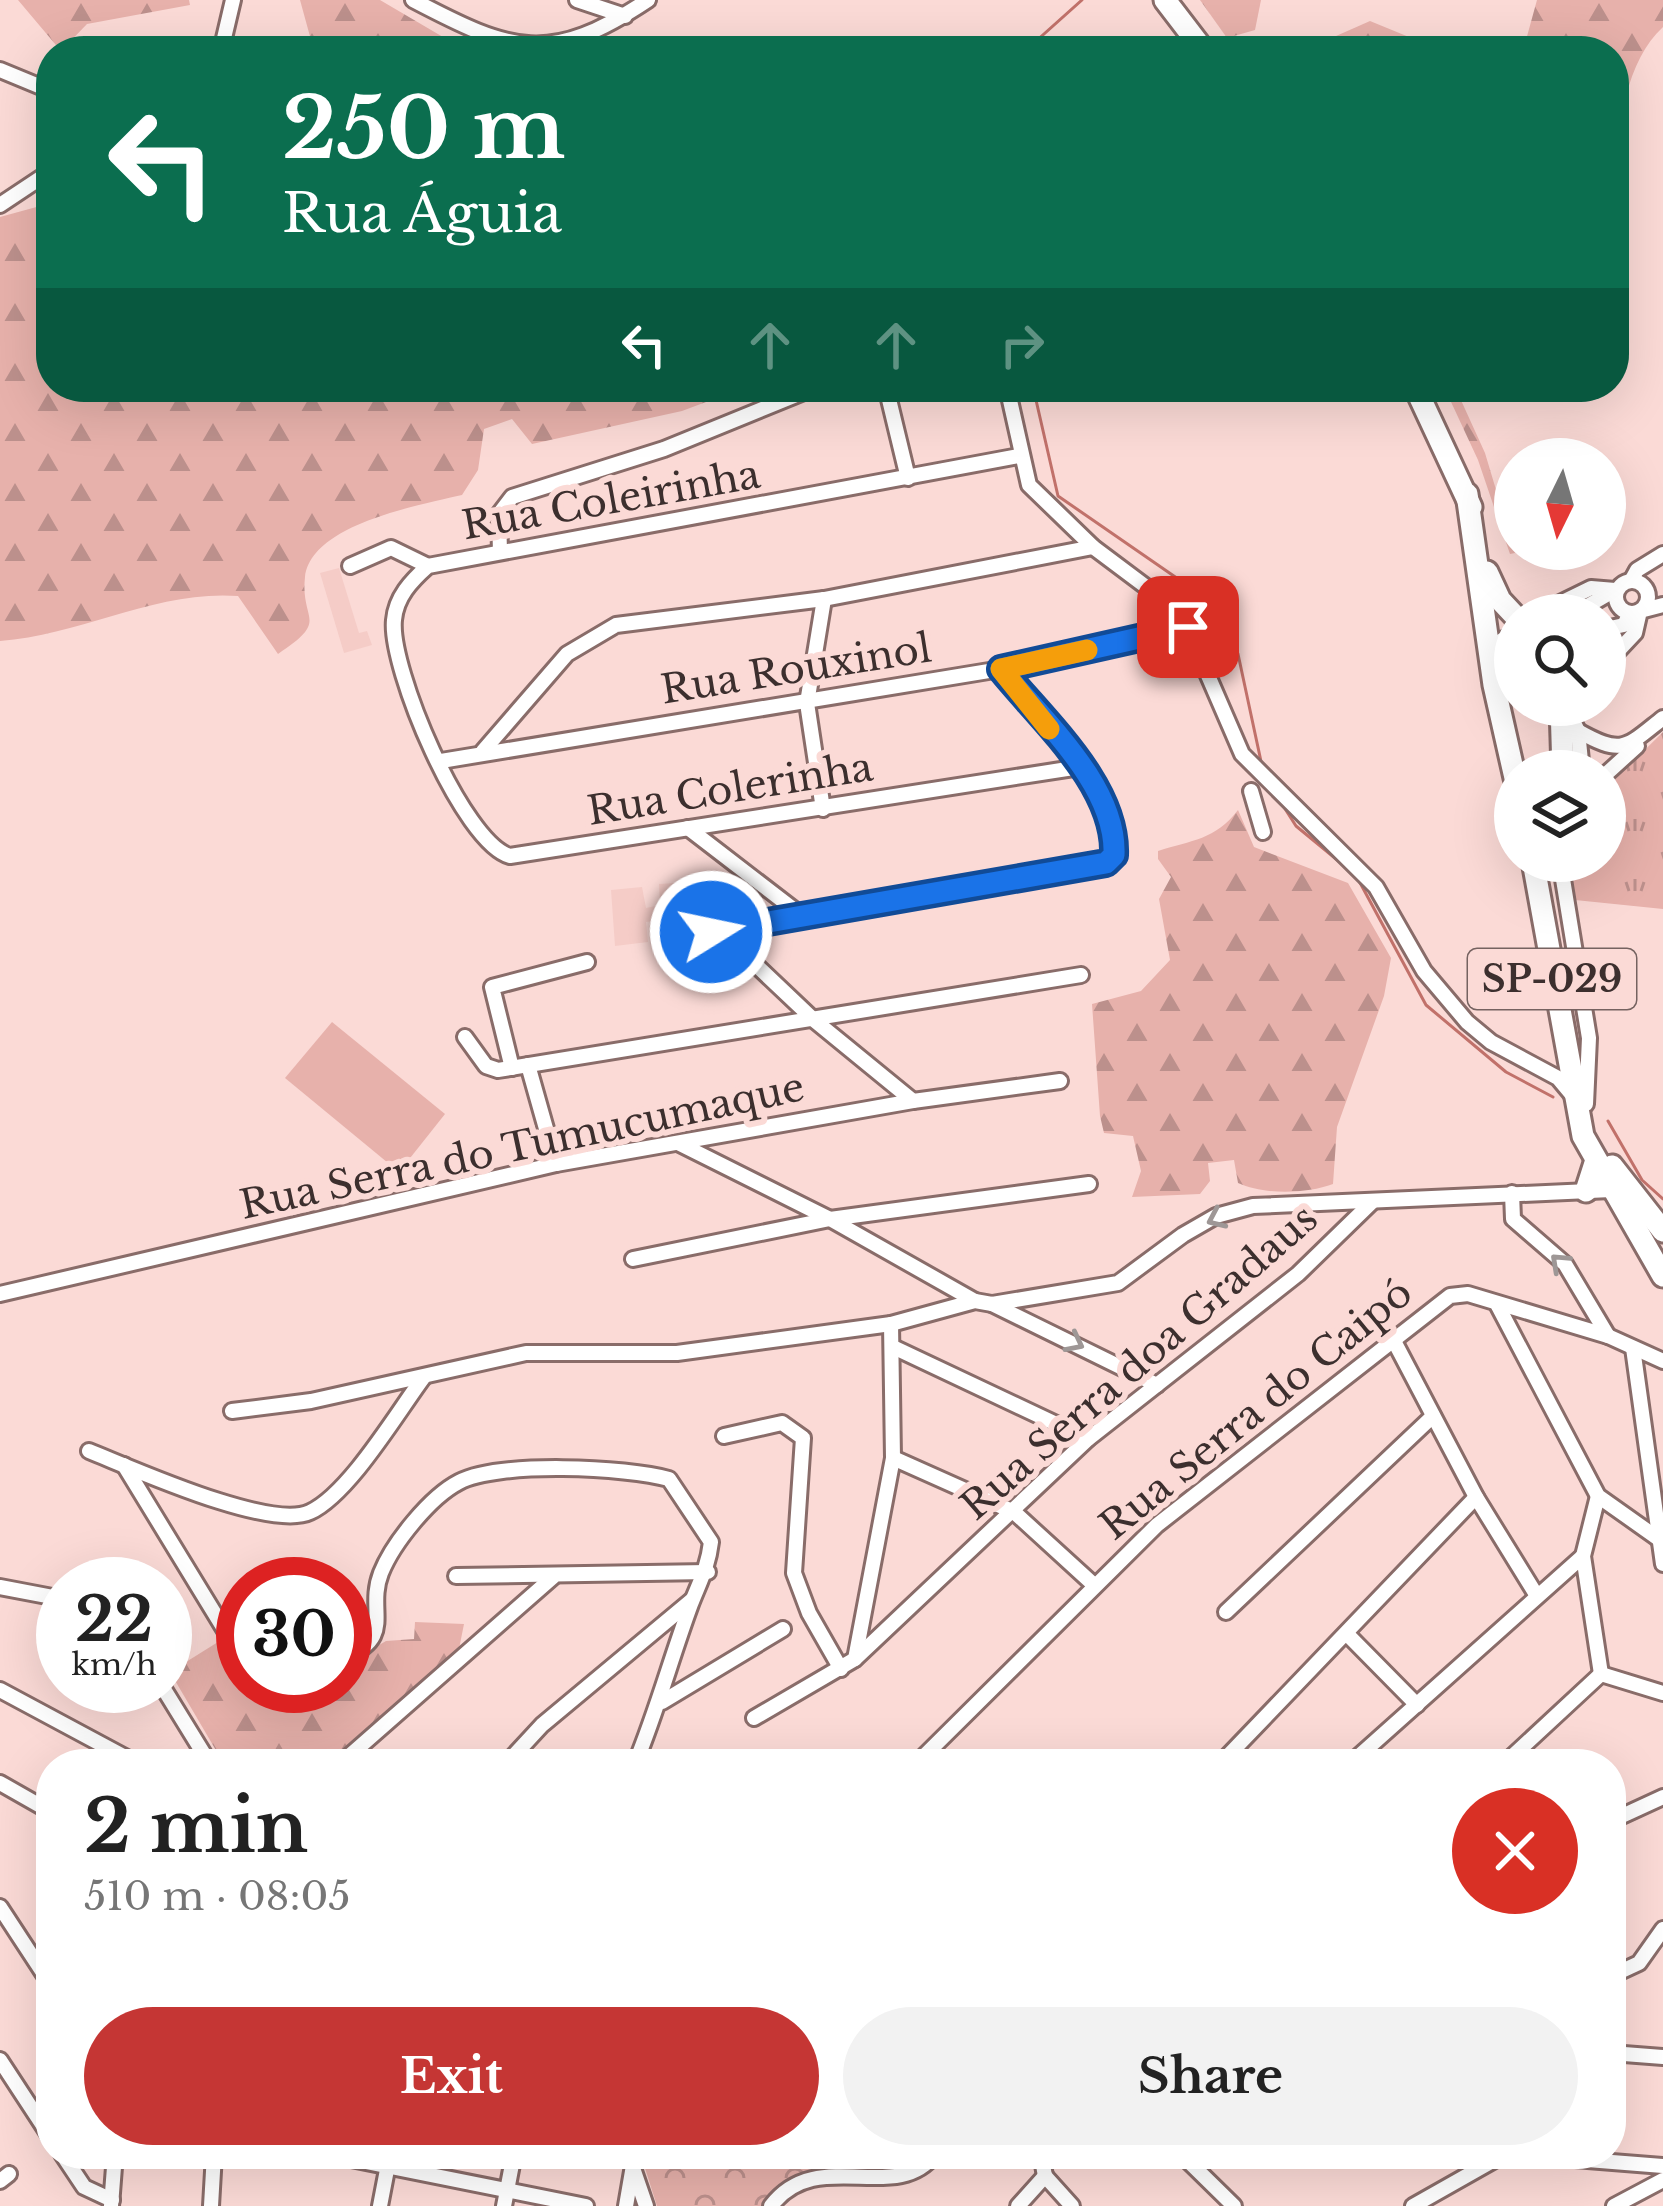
<!DOCTYPE html>
<meta charset="utf-8">
<style>
:root{--surface:#fff;--page:#f2f2f2;--text:#222;--muted:#767676;--accent:#c53634}
body{margin:0;font-family:"Libre Baskerville",serif;background:var(--page);color:var(--text);height:100vh;display:flex;flex-direction:column;font-size:45px;white-space:nowrap}
*{box-sizing:border-box;margin:0}
p{font-size:39px;color:var(--muted)}
.icon{flex:none;width:66px;height:66px;fill:none;stroke:currentColor;stroke-width:2;stroke-linecap:round;stroke-linejoin:round}
.map{position:relative;flex:1;overflow:hidden}
.drawer{position:absolute;left:36px;top:1749px;width:1590px;height:420px;display:flex;flex-direction:column;background:var(--surface);border-radius:48px;box-shadow:0 12px 48px #0002}
.drawer>*{flex:none}
.banner{position:absolute;left:36px;top:36px;width:1593px;height:366px;border-radius:48px;box-shadow:0 12px 48px #0002;background:#0b6e4f;color:#fff;overflow:hidden}
.needle{width:78px;rotate:185deg}
.tools{position:absolute;left:1494px;top:438px;display:grid;gap:24px}
.tools a{display:grid;place-items:center;width:132px;height:132px;border-radius:50%;background:var(--surface);box-shadow:0 12px 48px #0002;font-size:60px}
.speed{position:absolute;left:36px;top:1557px;display:flex;gap:24px;font-size:60px;font-weight:700;text-align:center}
.speed>*{display:grid;place-content:center;width:156px;height:156px;border-radius:50%;background:var(--surface);box-shadow:0 12px 48px #0002;line-height:1}
.speed small{font-size:30px;font-weight:400}
.speed .limit{border:18px solid #d22;background:#fff;color:#111}
.pin{position:absolute;display:grid;place-items:center;width:102px;height:102px;color:#fff;margin:-51px;border-radius:24px;box-shadow:0 6px 18px #0006}
.me{position:absolute;width:132px;margin:-66px;rotate:80deg;stroke-linejoin:round;filter:drop-shadow(0 0 9px #0008)}
.turn{display:flex;align-items:center;gap:42px;height:252px;padding:0 48px;font-size:54px}
.turn .icon{width:156px;height:156px;stroke-width:2.5}
.turn b{display:block;font-size:84px;line-height:102px}
.lanes{display:flex;align-items:center;height:114px;padding:0 48px;background:#0003;justify-content:center;gap:60px;direction:ltr}
.lanes .off{opacity:.35}
.round{display:grid;place-items:center;flex:none;width:126px;height:126px;border-radius:63px;background:var(--page)}
.summary{display:flex;align-items:center;justify-content:space-between;height:204px;padding:0 48px}
h1{font-size:72px;font-weight:700;line-height:90px}
.action{display:flex;gap:24px;margin-top:auto;padding:24px 48px}
.action a{flex:1;height:138px;border-radius:72px;background:var(--accent);color:#fff;font-size:48px;font-weight:700;line-height:138px;text-align:center}
.action a+a{background:var(--page);color:var(--text)}
.map>svg:first-child{display:block}
</style>
<div class="map">
<svg width="1663" height="2206" viewBox="0 0 1663 2206">
<defs>
<pattern id="grass-tufts" width="24" height="20" patternUnits="userSpaceOnUse" patternTransform="scale(3)"><rect width="24" height="20" fill="#e7b1ab"/><path d="M3 7l-1-3M5 7V3M7 7l1-3M15 17l-1-3M17 17v-4M19 17l1-3" fill="none" stroke="#bc908c"/></pattern>
<pattern id="forest-firs" width="22" height="20" patternUnits="userSpaceOnUse" patternTransform="scale(3)"><rect width="22" height="20" fill="#e7b1ab"/><path d="M5 1l3.5 6h-7zM16 11l3.5 6h-7z" fill="#bc908c"/></pattern>
<pattern id="park-crowns" width="20" height="18" patternUnits="userSpaceOnUse" patternTransform="scale(3)"><rect width="20" height="18" fill="#e7b1ab"/><path d="M2 6a3 3 0 1 1 6 0M12 15a3 3 0 1 1 6 0" fill="none" stroke="#bc908c"/></pattern>
</defs>
<rect width="100%" height="100%" fill="#fbdad6"/>
<g fill="#f5ccc7">
<polygon points="339,568 359,633 367,631 372,645 344,653 320,573"/>
<polygon points="690,882 696,937 664,941 661,920 646,922 648,942 615,946 611,890 642,887 646,908 660,905 659,884"/>
</g>
<polygon fill="url(#grass-tufts)" points="1663,732 1663,909 1575,900 1570,861 1605,861 1605,789"/>
<g fill="url(#forest-firs)">
<polygon points="18,0 189,0 190,5 87,24 61,51"/>
<polygon points="300,0 380,0 460,47 477,51 314,51"/>
<polygon points="1200,0 1261,0 1255,30 1227,38"/>
<path d="M 1537,0 L 1663,0 L 1663,27 C 1626,61 1618,126 1614,174 L 1614,51 L 1523,51 Z"/>
<polygon points="1370,21 1409,37 1410,51 1319,51 1327,40"/>
<path d="M 51,203 L 51,387 L 746,387 L 682,411 L 532,444 L 512,419 L 484,429 L 478,470 L 462,495 C 420,505 311,524 305,577 C 300,622 331,619 278,654 L 238,596 C 156,590 81,635 0,641 L 0,217 Z"/>
<polygon points="1455,387 1485,453 1515,553 1510,554 1478,460 1445,389"/>
<path d="M 1238,810 L 1254,847 L 1348,883 L 1391,958 L 1384,996 L 1337,1127 L 1333,1184 C 1306,1194 1264,1195 1238,1183 L 1234,1160 L 1208,1163 L 1210,1181 L 1200,1194 L 1132,1197 L 1141,1171 L 1133,1136 L 1104,1133 L 1100,1116 L 1092,1004 L 1141,991 L 1170,960 L 1159,899 L 1171,877 L 1158,859 L 1158,851 C 1192,840 1215,840 1238,810 Z"/>
<polygon points="415,1622 464,1624 459,1649 325,1764 224,1764 170,1672 218,1642 243,1670 243,1686 345,1686 345,1665 386,1641 414,1639"/>
</g>
<path fill="url(#park-crowns)" d="M 646,2154 L 926,2154 C 882,2195 806,2135 761,2206 L 657,2206 L 644,2165 Z"/>
<polygon fill="#e7b1ab" points="332,1022 445,1114 399,1172 285,1078"/>
<g fill="none" stroke-linecap="round" stroke-linejoin="round">
<g stroke="#c1716a" stroke-width="3">
<polyline points="1025,51 1082,0"/>
<polyline points="1033,387 1058,496 1197,592 1218,614 1238,654 1262,766"/>
<polyline points="1282,804 1296,826 1347,868"/>
<polyline points="1358,879 1426,1005 1506,1072 1553,1097"/>
<polyline points="1608,1121 1642,1180 1663,1199"/>
</g>
<defs>
<g id="minor">
<path d="M 413,0 C 512,52 549,66 648,0"/>
<polyline points="577,0 625,16"/>
<polyline points="130,46 139,51"/>
<polyline points="221,51 233,0"/>
<polyline points="0,70 51,91"/>
<polyline points="0,205 51,171"/>
<polyline points="886,387 908,478"/>
<polyline points="1007,387 1029,485 1093,547 1181,613 1242,754 1376,887 1424,971 1467,1022 1491,1042 1558,1078 1573,1096"/>
<path d="M 1019,456 L 428,566 C 411,581 396,597 394,620 C 389,668 463,843 510,856 L 1080,767"/>
<polyline points="500,552 499,514 512,497 664,449 816,387"/>
<polyline points="350,566 391,548 428,566"/>
<polyline points="1631,581 1637,570 1663,554"/>
<circle cx="1632" cy="597" r="16"/>
<polyline points="1544,611 1591,588 1615,590"/>
<polyline points="1572,615 1615,590"/>
<polyline points="1605,629 1624,625 1630,613"/>
<polyline points="1605,665 1635,633 1640,611 1663,605"/>
<polyline points="1565,705 1578,731 1582,771"/>
<path d="M 1578,731 C 1623,756 1625,748 1663,718"/>
<polyline points="483,751 567,654 616,625 824,599 1093,547"/>
<polyline points="441,761 1001,669 1188,627"/>
<polyline points="1605,775 1637,746"/>
<polyline points="1251,791 1263,832"/>
<polyline points="823,809 807,703 824,599"/>
<polyline points="688,828 801,915"/>
<polyline points="1560,861 1589,1038 1586,1104"/>
<polyline points="719,930 814,1020 913,1101"/>
<path d="M 711,931 L 1059,873 L 1112,859 C 1129,805 1033,709 1001,669"/>
<polyline points="465,1037 486,1066 498,1070 1081,975"/>
<polyline points="528,1065 556,1164"/>
<polyline points="512,1068 492,987 587,962"/>
<polyline points="678,1143 830,1219 975,1301"/>
<polyline points="1512,1193 1513,1219 1565,1264 1608,1336"/>
<polyline points="633,1259 830,1219 1089,1184"/>
<polyline points="0,1294 556,1164 913,1101 1060,1081"/>
<polyline points="992,1304 1157,1385"/>
<polyline points="1498,1306 1598,1496 1663,1542"/>
<polyline points="1394,1341 1476,1497 1537,1596"/>
<polyline points="893,1347 1088,1439"/>
<polyline points="1633,1348 1663,1564"/>
<polyline points="232,1411 311,1401 526,1353 677,1353 891,1324 975,1301 992,1304 1118,1283 1183,1235 1216,1216 1253,1206 1611,1190"/>
<polyline points="724,1436 782,1423 803,1438 794,1573 809,1613 841,1669"/>
<path d="M 89,1451 C 132,1468 270,1531 310,1512 C 349,1494 397,1413 423,1378"/>
<polyline points="893,1458 1014,1512 1094,1585"/>
<polyline points="124,1465 243,1660"/>
<polyline points="1598,1496 1583,1556 1601,1674"/>
<polyline points="456,1576 708,1572"/>
<polyline points="0,1587 63,1599"/>
<polyline points="1226,1612 1433,1416"/>
<polyline points="1348,1635 1417,1705"/>
<path d="M 345,1657 C 396,1637 366,1611 381,1573 C 393,1543 430,1497 459,1482 C 498,1461 627,1467 669,1479 L 711,1542 C 708,1567 700,1581 691,1604 C 671,1658 657,1711 635,1764"/>
<polyline points="855,1659 893,1458 891,1324"/>
<polyline points="1601,1674 1663,1693"/>
<polyline points="162,1686 210,1764"/>
<polyline points="0,1690 138,1764"/>
<polyline points="662,1702 783,1629"/>
<polyline points="754,1718 855,1659 1088,1439 1298,1274 1372,1202"/>
<polyline points="340,1764 553,1577"/>
<polyline points="506,1764 542,1725 692,1600"/>
<polyline points="916,1764 1157,1525 1450,1296 1468,1294 1608,1336 1663,1361"/>
<polyline points="1220,1764 1476,1497"/>
<polyline points="1350,1764 1583,1556"/>
<polyline points="1504,1764 1601,1674"/>
<polyline points="0,1783 51,1812"/>
<polyline points="1611,1821 1663,1797"/>
<polyline points="0,1907 51,1985"/>
<polyline points="1611,1976 1639,1963 1663,1929"/>
<polyline points="1611,2053 1663,2057"/>
<polyline points="0,2060 51,2138"/>
<polyline points="62,2154 84,2187 112,2200"/>
<polyline points="1041,2154 1045,2176"/>
<polyline points="1181,2154 1234,2206"/>
<polyline points="1511,2154 1663,2166"/>
<polyline points="331,2155 586,2206"/>
<polyline points="634,2171 646,2206"/>
<polyline points="1045,2176 1072,2206"/>
<polyline points="0,2181 9,2174"/>
<polyline points="111,2206 115,2154"/>
<polyline points="211,2206 214,2154"/>
<polyline points="380,2206 390,2154"/>
<polyline points="504,2206 514,2154"/>
<polyline points="626,2206 635,2154"/>
<path d="M 771,2206 C 817,2145 896,2206 935,2154"/>
<polyline points="1018,2206 1045,2176"/>
<polyline points="1413,2206 1505,2154"/>
<polyline points="1614,2206 1663,2180"/>
</g>
<g id="highway">
<polyline points="1165,0 1204,51"/>
<polyline points="1415,387 1471,507"/>
<polyline points="1467,494 1494,685 1515,778"/>
<polyline points="1487,572 1500,600 1515,616"/>
<polyline points="1498,671 1504,643 1515,637"/>
<polyline points="1561,705 1563,771"/>
<polyline points="1533,861 1583,1136 1663,1276"/>
<polyline points="1612,1166 1663,1231"/>
<polyline points="1586,1191 1596,1160"/>
</g>
</defs>
<use href="#minor" stroke="#896c69" stroke-width="20"/>
<use href="#highway" stroke="#896c69" stroke-width="27"/>
<use href="#minor" stroke="#fff" stroke-width="14"/>
<use href="#highway" stroke="#fff" stroke-width="21"/>
</g>
<defs><path id="oneway-chevron" d="M-2-3.5L2.5 0L-2 3.5" fill="none" stroke-width="1.6" stroke-linecap="round" stroke-linejoin="round" transform="scale(3)"/></defs>
<g stroke="#9e9796">
<use href="#oneway-chevron" transform="translate(1216 1219) rotate(156)"/>
<use href="#oneway-chevron" transform="translate(1559 1262) rotate(-137)"/>
<use href="#oneway-chevron" transform="translate(1075 1343) rotate(27)"/>
</g>
<g fill="none" stroke-linecap="round" stroke-linejoin="round">
<defs>
<path id="route" d="M 711,932 L 1106,863 L 1114,855 C 1117,785 1041,719 1001,669 L 1188,627"/>
</defs>
<use href="#route" stroke="#114b97" stroke-width="30"/>
<use href="#route" stroke="#1a73e8" stroke-width="21"/>
<polyline stroke="#f59e0b" stroke-width="21" points="1049,729 1001,669 1087,650"/>
</g>
<g text-anchor="middle" dominant-baseline="central" stroke-width="12" stroke-linejoin="round" paint-order="stroke">
<rect fill="#fbdad6" stroke="#756260" stroke-width="3" x="1468" y="949" width="168" height="60" rx="9"/>
<g font-size="36" font-weight="bold" fill="#3c2f2e">
<text x="1552" y="979">SP-029</text>
</g>
<g font-size="39" fill="#3c2f2e" stroke="#fbdad6">
<text transform="translate(611 500) rotate(-10)">Rua Coleirinha</text>
<text transform="translate(796 669) rotate(-9)">Rua Rouxinol</text>
<text transform="translate(730 789) rotate(-9)">Rua Colerinha</text>
<text transform="translate(522 1146) rotate(-12)">Rua Serra do Tumucumaque</text>
<text transform="translate(1139 1362) rotate(-41)">Rua Serra doa Gradaus</text>
<text transform="translate(1256 1409) rotate(-39)">Rua Serra do Caipó</text>
</g>
</g>
</svg>
<div class="tools">
<a><svg class="needle" viewBox="-14 -14 28 28"><path d="M0-13l5 13h-10z" fill="#e53935"/><path d="M0 13l5-13h-10z" fill="#767676"/></svg></a>
<a><svg class="icon" aria-label="search" viewBox="0 0 24 24"><circle cx="10" cy="10" r="6"/><path d="M15 15l6 6"/></svg></a>
<a><svg class="icon" aria-label="layers" viewBox="0 0 24 24"><path d="M12 4l9 5-9 5-9-5zM3 14l9 5 9-5"/></svg></a>
</div>
<div class="speed"><div>22<small>km/h</small></div><div class="limit">30</div></div>
<div class="pin" style="left:1188px;top:627px;background:#d93025"><svg class="icon" aria-label="arrive" viewBox="0 0 24 24"><path d="M6 21V4h12l-3 4 3 4H6"/></svg></div>
<svg class="me" style="left:711px;top:932px" viewBox="-20 -20 40 40"><circle r="17" fill="#1a73e8" stroke="#fff" stroke-width="3"/><path d="M0-11L8 9 0 5-8 9z" fill="#fff"/></svg>
<div class="banner">
<div class="turn"><svg class="icon" aria-label="left" viewBox="0 0 24 24"><path d="M17 20v-9H6M10 6l-5 5 5 5"/></svg><div><b>250 m</b>Rua Águia</div></div>
<div class="lanes"><svg class="icon" aria-label="left" viewBox="0 0 24 24"><path d="M17 20v-9H6M10 6l-5 5 5 5"/></svg><svg class="icon off" aria-label="ahead" viewBox="0 0 24 24"><path d="M12 20V5M6 11l6-6 6 6"/></svg><svg class="icon off" aria-label="ahead" viewBox="0 0 24 24"><path d="M12 20V5M6 11l6-6 6 6"/></svg><svg class="icon off" aria-label="right" viewBox="0 0 24 24"><path d="M7 20v-9h11M14 6l5 5-5 5"/></svg></div>
</div>
<section class="drawer">
<div class="summary"><div><h1>2 min</h1><p>510 m · 08:05</p></div><a class="round" style="background:#d93025;color:#fff"><svg class="icon" aria-label="close" viewBox="0 0 24 24"><path d="M6 6l12 12M18 6L6 18"/></svg></a></div>
<div class="action"><a>Exit</a><a>Share</a></div>
</section>
</div>
